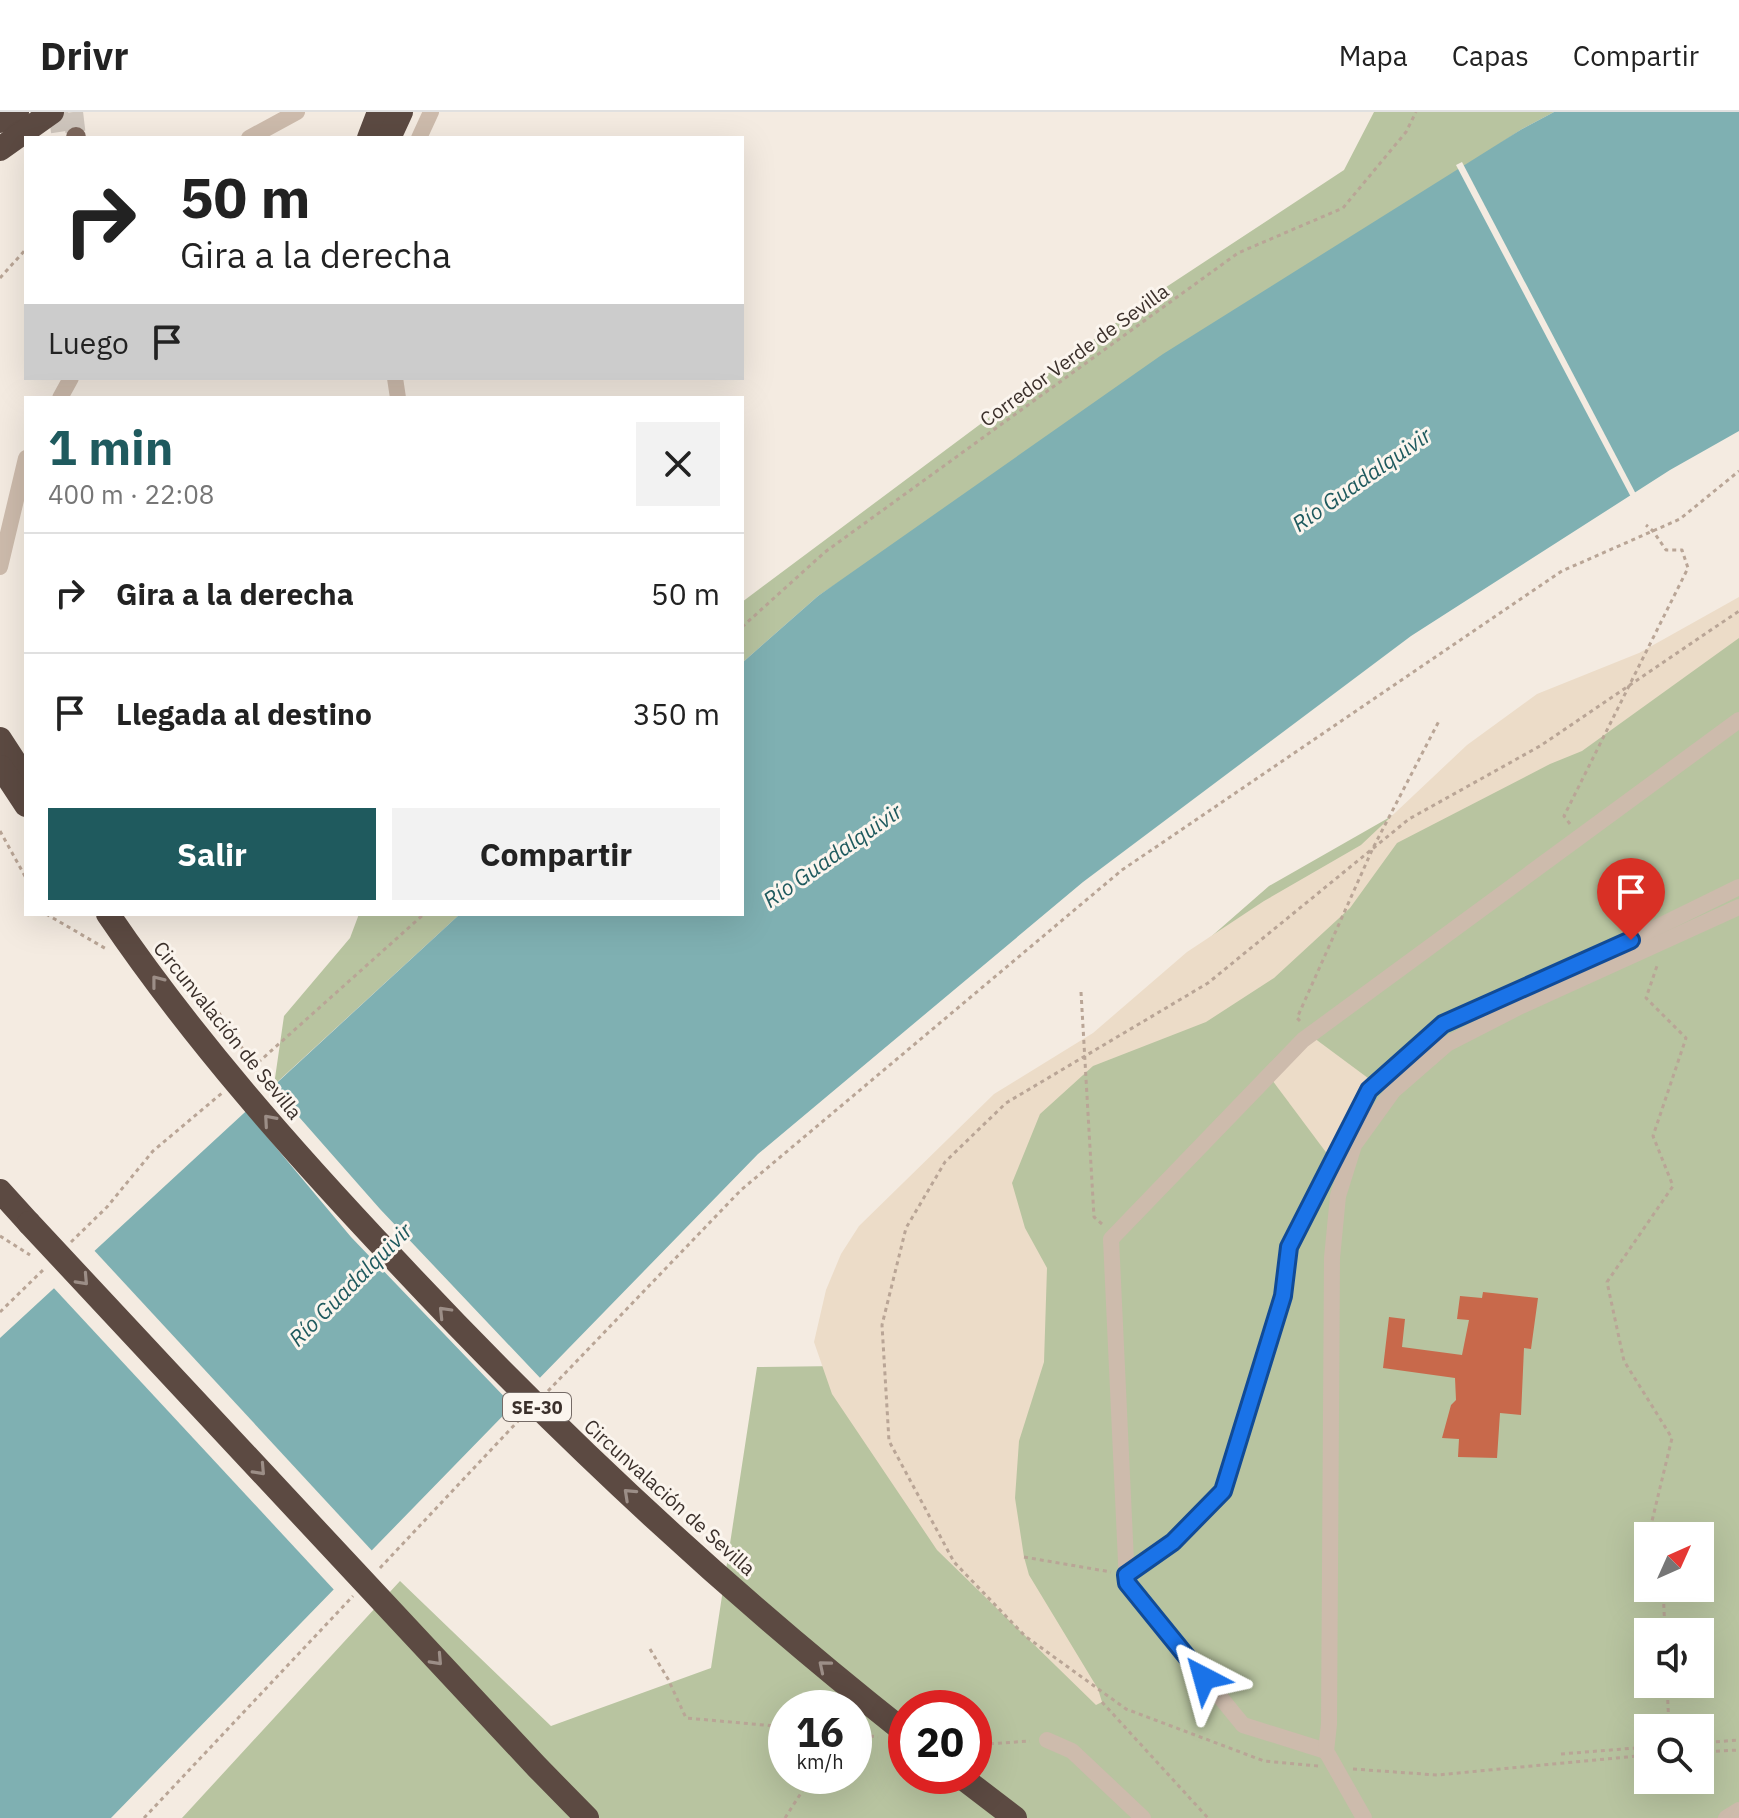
<!DOCTYPE html>
<html lang="es">
<meta charset="utf-8">
<style>
:root{--surface:#fff;--page:#f2f2f2;--text:#222;--muted:#767676;--line:#e0e0e0;--accent:#1f5a5e}
body{margin:0;font-family:"IBM Plex Sans",sans-serif;background:var(--page);color:var(--text);height:100vh;display:flex;flex-direction:column;font-size:30px;white-space:nowrap}
*{box-sizing:border-box;margin:0}
p{font-size:26px;color:var(--muted)}
.icon{flex:none;width:44px;height:44px;fill:none;stroke:currentColor;stroke-width:2;stroke-linecap:round;stroke-linejoin:round}
.map{position:relative;flex:1;overflow:hidden}
.sheet{position:absolute;left:24px;top:284px;width:720px;height:520px;display:flex;flex-direction:column;background:var(--surface);border-radius:0px;box-shadow:0 8px 32px #0002}
.sheet>*{flex:none}
.guide{position:absolute;left:24px;top:24px;width:720px;height:244px;border-radius:0px;box-shadow:0 8px 32px #0002;background:#fff;color:var(--text);overflow:hidden}
.needle{width:52px;rotate:45deg}
.controls{position:absolute;left:1634px;top:1410px;display:grid;gap:16px}
.controls a{display:grid;place-items:center;width:80px;height:80px;border-radius:0px;background:var(--surface);box-shadow:0 8px 32px #0002;font-size:40px}
.speed{position:absolute;left:768px;top:1578px;display:flex;gap:16px;font-size:40px;font-weight:700;text-align:center}
.speed>*{display:grid;place-content:center;width:104px;height:104px;border-radius:50%;background:var(--surface);box-shadow:0 8px 32px #0002;line-height:1}
.speed small{font-size:20px;font-weight:400}
.speed .limit{border:12px solid #d22;background:#fff;color:#111}
.pin{position:absolute;display:grid;place-items:center;width:68px;height:68px;color:#fff;margin:-82px -34px;border-radius:50% 50% 50% 0;rotate:-45deg;box-shadow:0 0 8px #0007}
.pin .icon{rotate:45deg}
.me{position:absolute;width:88px;margin:-44px;rotate:321deg;stroke-linejoin:round;filter:drop-shadow(0 0 6px #0008)}
.turn{display:flex;align-items:center;gap:28px;height:168px;padding:0 24px;font-size:36px}
.turn .icon{width:104px;height:104px;stroke-width:2.5}
.turn b{display:block;font-size:56px;line-height:68px}
.then{display:flex;align-items:center;height:76px;padding:0 24px;background:#0003;gap:16px;font-size:30px}
.round{display:grid;place-items:center;flex:none;width:84px;height:84px;border-radius:0px;background:var(--page)}
.summary{display:flex;align-items:center;justify-content:space-between;height:136px;padding:0 24px}
h1{font-size:48px;font-weight:700;line-height:60px;color:var(--accent)}
.cta{display:flex;gap:16px;margin-top:auto;padding:16px 24px}
.cta a{flex:1;height:92px;border-radius:0px;background:var(--accent);color:#fff;font-size:32px;font-weight:700;line-height:92px;text-align:center}
.cta a+a{background:var(--page);color:var(--text)}
ul{padding:0;list-style:none}
li{display:flex;align-items:center;gap:24px;height:120px;padding:0 24px;border-top:2px solid var(--line)}
li div{flex:1}
li b{display:block;font-size:30px}
li em{font-style:normal}
header{display:flex;align-items:center;gap:48px;box-sizing:border-box;height:112px;padding:0 40px;background:var(--surface);border-bottom:2px solid var(--line)}
header strong{font-size:38px}
nav{display:flex;gap:44px;margin-inline-start:auto;font-size:28px}
.map>svg:first-child{display:block}
</style>
<header>
<strong>Drivr</strong>
<nav><a>Mapa</a><a>Capas</a><a>Compartir</a></nav>
</header>
<div class="map">
<svg width="1739" height="1706" viewBox="0 0 1739 1706">
<rect width="100%" height="100%" fill="#f4ebe1"/>
<g fill="#b8c4a0" fill-rule="evenodd">
<polygon points="1374,0 1554,0 1522,17 818,484 742,551 742,490 1148,187 1344,58"/>
<path d="M 1739,506 L 1739,1703 L 1730,1706 L 182,1706 L 400,1469 L 551,1614 L 711,1556 L 757,1255 L 839,1254 L 886,1109 L 1269,774 ZM 1648,1424 L 1700,1424 L 1700,1476 L 1648,1476 ZM 1648,1520 L 1700,1520 L 1700,1572 L 1648,1572 ZM 786,1596 L 854,1596 L 854,1664 L 786,1664 ZM 906,1596 L 974,1596 L 974,1664 L 906,1664 ZM 1648,1616 L 1700,1616 L 1700,1668 L 1648,1668 Z"/>
<polygon points="359,802 460,802 274,973 284,904 350,826"/>
</g>
<g fill="#ecdcc8">
<polygon points="1739,485 1739,526 1582,639 1550,652 1397,731 1350,796 1274,866 1206,910 1093,954 1040,1002 1012,1071 1025,1116 1047,1156 1044,1250 1019,1329 1015,1386 1024,1445 1029,1463 1098,1577 1102,1590 1096,1593 937,1438 832,1282 814,1230 826,1178 841,1142 859,1114 994,982 1093,921 1187,840 1264,789 1361,733 1467,633 1537,582 1639,541"/>
<polygon points="1310,923 1376,972 1334,1051 1269,964"/>
</g>
<polygon fill="#7fb0b2" points="1554,0 1739,0 1739,319 1670,358 1411,524 1083,770 758,1042 111,1706 0,1706 0,1226 460,802 742,802 742,551 818,484 1163,242 1522,17"/>
<g fill="#f4ebe1">
<polygon points="1462,50 1637,384 1632,387 1456,53"/>
<polygon points="270,972 380,1097 543,1269 516,1297 351,1125 243,996"/>
<polygon points="91,1135 375,1442 337,1481 51,1173"/>
</g>
<polygon fill="#c8694b" points="1483,1180 1538,1186 1531,1237 1524,1236 1521,1303 1500,1301 1497,1346 1458,1345 1459,1327 1442,1326 1451,1293 1456,1288 1455,1266 1383,1256 1389,1205 1405,1207 1402,1235 1462,1243 1469,1208 1457,1207 1460,1184 1482,1186"/>
<g fill="none" stroke-linecap="round" stroke-linejoin="round">
<g stroke="#cfc6bd" stroke-width="20" stroke-dasharray="20 10" stroke-linecap="butt">
<polyline points="58,0 62,26"/>
<polyline points="73,0 76,25"/>
</g>
<g stroke="#b9a596" stroke-width="3" stroke-dasharray="4 4" stroke-linecap="butt">
<polyline points="0,166 26,137"/>
<polyline points="742,515 825,440 1238,141 1343,96 1406,20 1416,0"/>
<polyline points="1570,712 1564,704 1688,456 1682,438 1666,438 1653,419 1646,413"/>
<polyline points="0,719 26,766"/>
<polyline points="46,802 108,838"/>
<polyline points="1081,880 1094,1105 1102,1112"/>
<polyline points="198,889 219,901 254,954"/>
<polyline points="1300,909 1297,906 1373,736 1440,607"/>
<polyline points="252,956 424,802"/>
<polyline points="0,1124 30,1143"/>
<polyline points="71,1130 107,1095 153,1039 222,981"/>
<polyline points="0,1200 43,1158"/>
<polyline points="548,1279 741,1078 1122,758 1562,459 1680,407 1739,359"/>
<polyline points="1655,1424 1652,1409 1672,1326 1624,1249 1607,1170 1673,1074 1653,1024 1686,926 1646,886 1658,851"/>
<polyline points="1024,1445 1111,1460"/>
<polyline points="380,1456 520,1307"/>
<polyline points="1663,1476 1665,1520"/>
<polyline points="650,1537 668,1567 686,1606 786,1615"/>
<polyline points="1667,1572 1669,1616"/>
<polyline points="1102,1590 1208,1706"/>
<polyline points="854,1622 878,1625"/>
<polyline points="1700,1631 1739,1628"/>
<polyline points="974,1633 1030,1629"/>
<polyline points="1700,1640 1739,1638"/>
<polyline points="1561,1642 1648,1635"/>
<polyline points="1318,1654 1264,1649 1126,1597 1025,1524 954,1450 889,1329 882,1213 906,1116 945,1050 1006,991 1208,871 1409,707 1540,634 1739,499"/>
<polyline points="1353,1657 1437,1663 1648,1643"/>
<polyline points="144,1706 353,1484"/>
<polyline points="785,1706 812,1664"/>
</g>
<g stroke="#cdbbac" stroke-width="16">
<polyline points="249,26 297,0"/>
<polyline points="419,26 431,0"/>
<polyline points="395,266 398,286"/>
<polyline points="60,286 71,266"/>
<polyline points="0,455 26,346"/>
<polyline points="1126,1463 1173,1430 1223,1379 1283,1184 1289,1135 1369,978 1443,912 1631,828 1739,775"/>
<polyline points="1047,1628 1072,1639 1143,1706"/>
<polyline points="1326,1639 1243,1613 1127,1471 1111,1127 1303,928 1739,608"/>
<polyline points="1364,1706 1326,1639 1329,1612 1332,1146 1338,1084 1354,1033 1393,979 1447,932 1519,895 1739,795"/>
<polyline points="1726,1706 1739,1698"/>
</g>
<polyline stroke="#7d675c" stroke-width="20" points="76,25 76,26"/>
<g stroke="#5c4a42" stroke-width="24">
<polyline points="0,9 17,0"/>
<polyline points="369,26 379,0"/>
<polyline points="389,26 401,0"/>
<polyline points="0,37 52,0"/>
<polyline points="0,627 26,667"/>
<polyline points="1,655 26,693"/>
<polyline points="0,1079 29,1111"/>
<polyline points="960,1664 1015,1706"/>
</g>
<g stroke="#5c4a42" stroke-width="24">
<path d="M 108,802 C 192,926 294,1041 397,1150 C 555,1319 725,1478 906,1621"/>
<polyline points="29,1111 537,1655 587,1706"/>
</g>
</g>
<defs><path id="oneway-chevron" d="M-2-3.5L2.5 0L-2 3.5" fill="none" stroke-width="1.6" stroke-linecap="round" stroke-linejoin="round" transform="scale(2)"/></defs>
<g stroke="#9c8e87">
<use href="#oneway-chevron" transform="translate(157 869) rotate(-128)"/>
<use href="#oneway-chevron" transform="translate(269 1008) rotate(-131)"/>
<use href="#oneway-chevron" transform="translate(83 1168) rotate(47)"/>
<use href="#oneway-chevron" transform="translate(444 1200) rotate(-134)"/>
<use href="#oneway-chevron" transform="translate(260 1358) rotate(47)"/>
<use href="#oneway-chevron" transform="translate(629 1382) rotate(-137)"/>
<use href="#oneway-chevron" transform="translate(437 1548) rotate(47)"/>
<use href="#oneway-chevron" transform="translate(824 1554) rotate(-140)"/>
</g>
<g fill="none" stroke-linecap="round" stroke-linejoin="round">
<defs>
<polyline id="route" points="1204,1566 1127,1471 1126,1463 1173,1430 1223,1379 1283,1184 1289,1135 1369,978 1443,912 1631,828"/>
</defs>
<use href="#route" stroke="#114b97" stroke-width="20"/>
<use href="#route" stroke="#1a73e8" stroke-width="14"/>
</g>
<g text-anchor="middle" dominant-baseline="central" stroke-width="6" stroke-linejoin="round" paint-order="stroke">
<rect fill="#fbf5ee" stroke="#756b66" stroke-width="2" x="503" y="1281" width="68" height="28" rx="6"/>
<g font-size="18" font-weight="bold" fill="#3b302b">
<text x="537" y="1295">SE-30</text>
</g>
<g font-size="20" fill="#3b302b" stroke="#fbf5ee">
<text transform="translate(1074 243) rotate(-36)">Corredor Verde de Sevilla</text>
<text transform="translate(228 918) rotate(51)">Circunvalación de Sevilla</text>
<text transform="translate(670 1385) rotate(42)">Circunvalación de Sevilla</text>
</g>
<g font-size="22" font-style="italic" fill="#1f5a5e" stroke="#fbf5ee">
<text transform="translate(1361 367) rotate(-35)">Río Guadalquivir</text>
<text transform="translate(832 743) rotate(-35)">Río Guadalquivir</text>
<text transform="translate(350 1172) rotate(-45)">Río Guadalquivir</text>
</g>
</g>
</svg>
<div class="controls">
<a><svg class="needle" viewBox="-14 -14 28 28"><path d="M0-13l5 13h-10z" fill="#e53935"/><path d="M0 13l5-13h-10z" fill="#767676"/></svg></a>
<a><svg class="icon" aria-label="sound" viewBox="0 0 24 24"><path d="M4 9h4l5-4v14l-5-4H4zM17 9q2 3 0 6"/></svg></a>
<a><svg class="icon" aria-label="search" viewBox="0 0 24 24"><circle cx="10" cy="10" r="6"/><path d="M15 15l6 6"/></svg></a>
</div>
<div class="speed"><div>16<small>km/h</small></div><div class="limit">20</div></div>
<div class="pin" style="left:1631px;top:828px;background:#d93025"><svg class="icon" aria-label="arrive" viewBox="0 0 24 24"><path d="M6 21V4h12l-3 4 3 4H6"/></svg></div>
<svg class="me" style="left:1204px;top:1566px" viewBox="-20 -20 40 40"><path d="M0-17L14 15 0 8-14 15z" fill="#1a73e8" stroke="#fff" stroke-width="4"/></svg>
<div class="guide">
<div class="turn"><svg class="icon" aria-label="right" viewBox="0 0 24 24"><path d="M7 20v-9h11M14 6l5 5-5 5"/></svg><div><b>50 m</b>Gira a la derecha</div></div>
<div class="then">Luego<svg class="icon" aria-label="arrive" viewBox="0 0 24 24"><path d="M6 21V4h12l-3 4 3 4H6"/></svg></div>
</div>
<section class="sheet">
<div class="summary"><div><h1>1 min</h1><p>400 m · 22:08</p></div><a class="round"><svg class="icon" aria-label="close" viewBox="0 0 24 24"><path d="M6 6l12 12M18 6L6 18"/></svg></a></div>
<ul>
<li><svg class="icon" aria-label="right" viewBox="0 0 24 24"><path d="M7 20v-9h11M14 6l5 5-5 5"/></svg><div><b>Gira a la derecha</b></div><em>50 m</em></li>
<li><svg class="icon" aria-label="arrive" viewBox="0 0 24 24"><path d="M6 21V4h12l-3 4 3 4H6"/></svg><div><b>Llegada al destino</b></div><em>350 m</em></li>
</ul>
<div class="cta"><a>Salir</a><a>Compartir</a></div>
</section>
</div>
